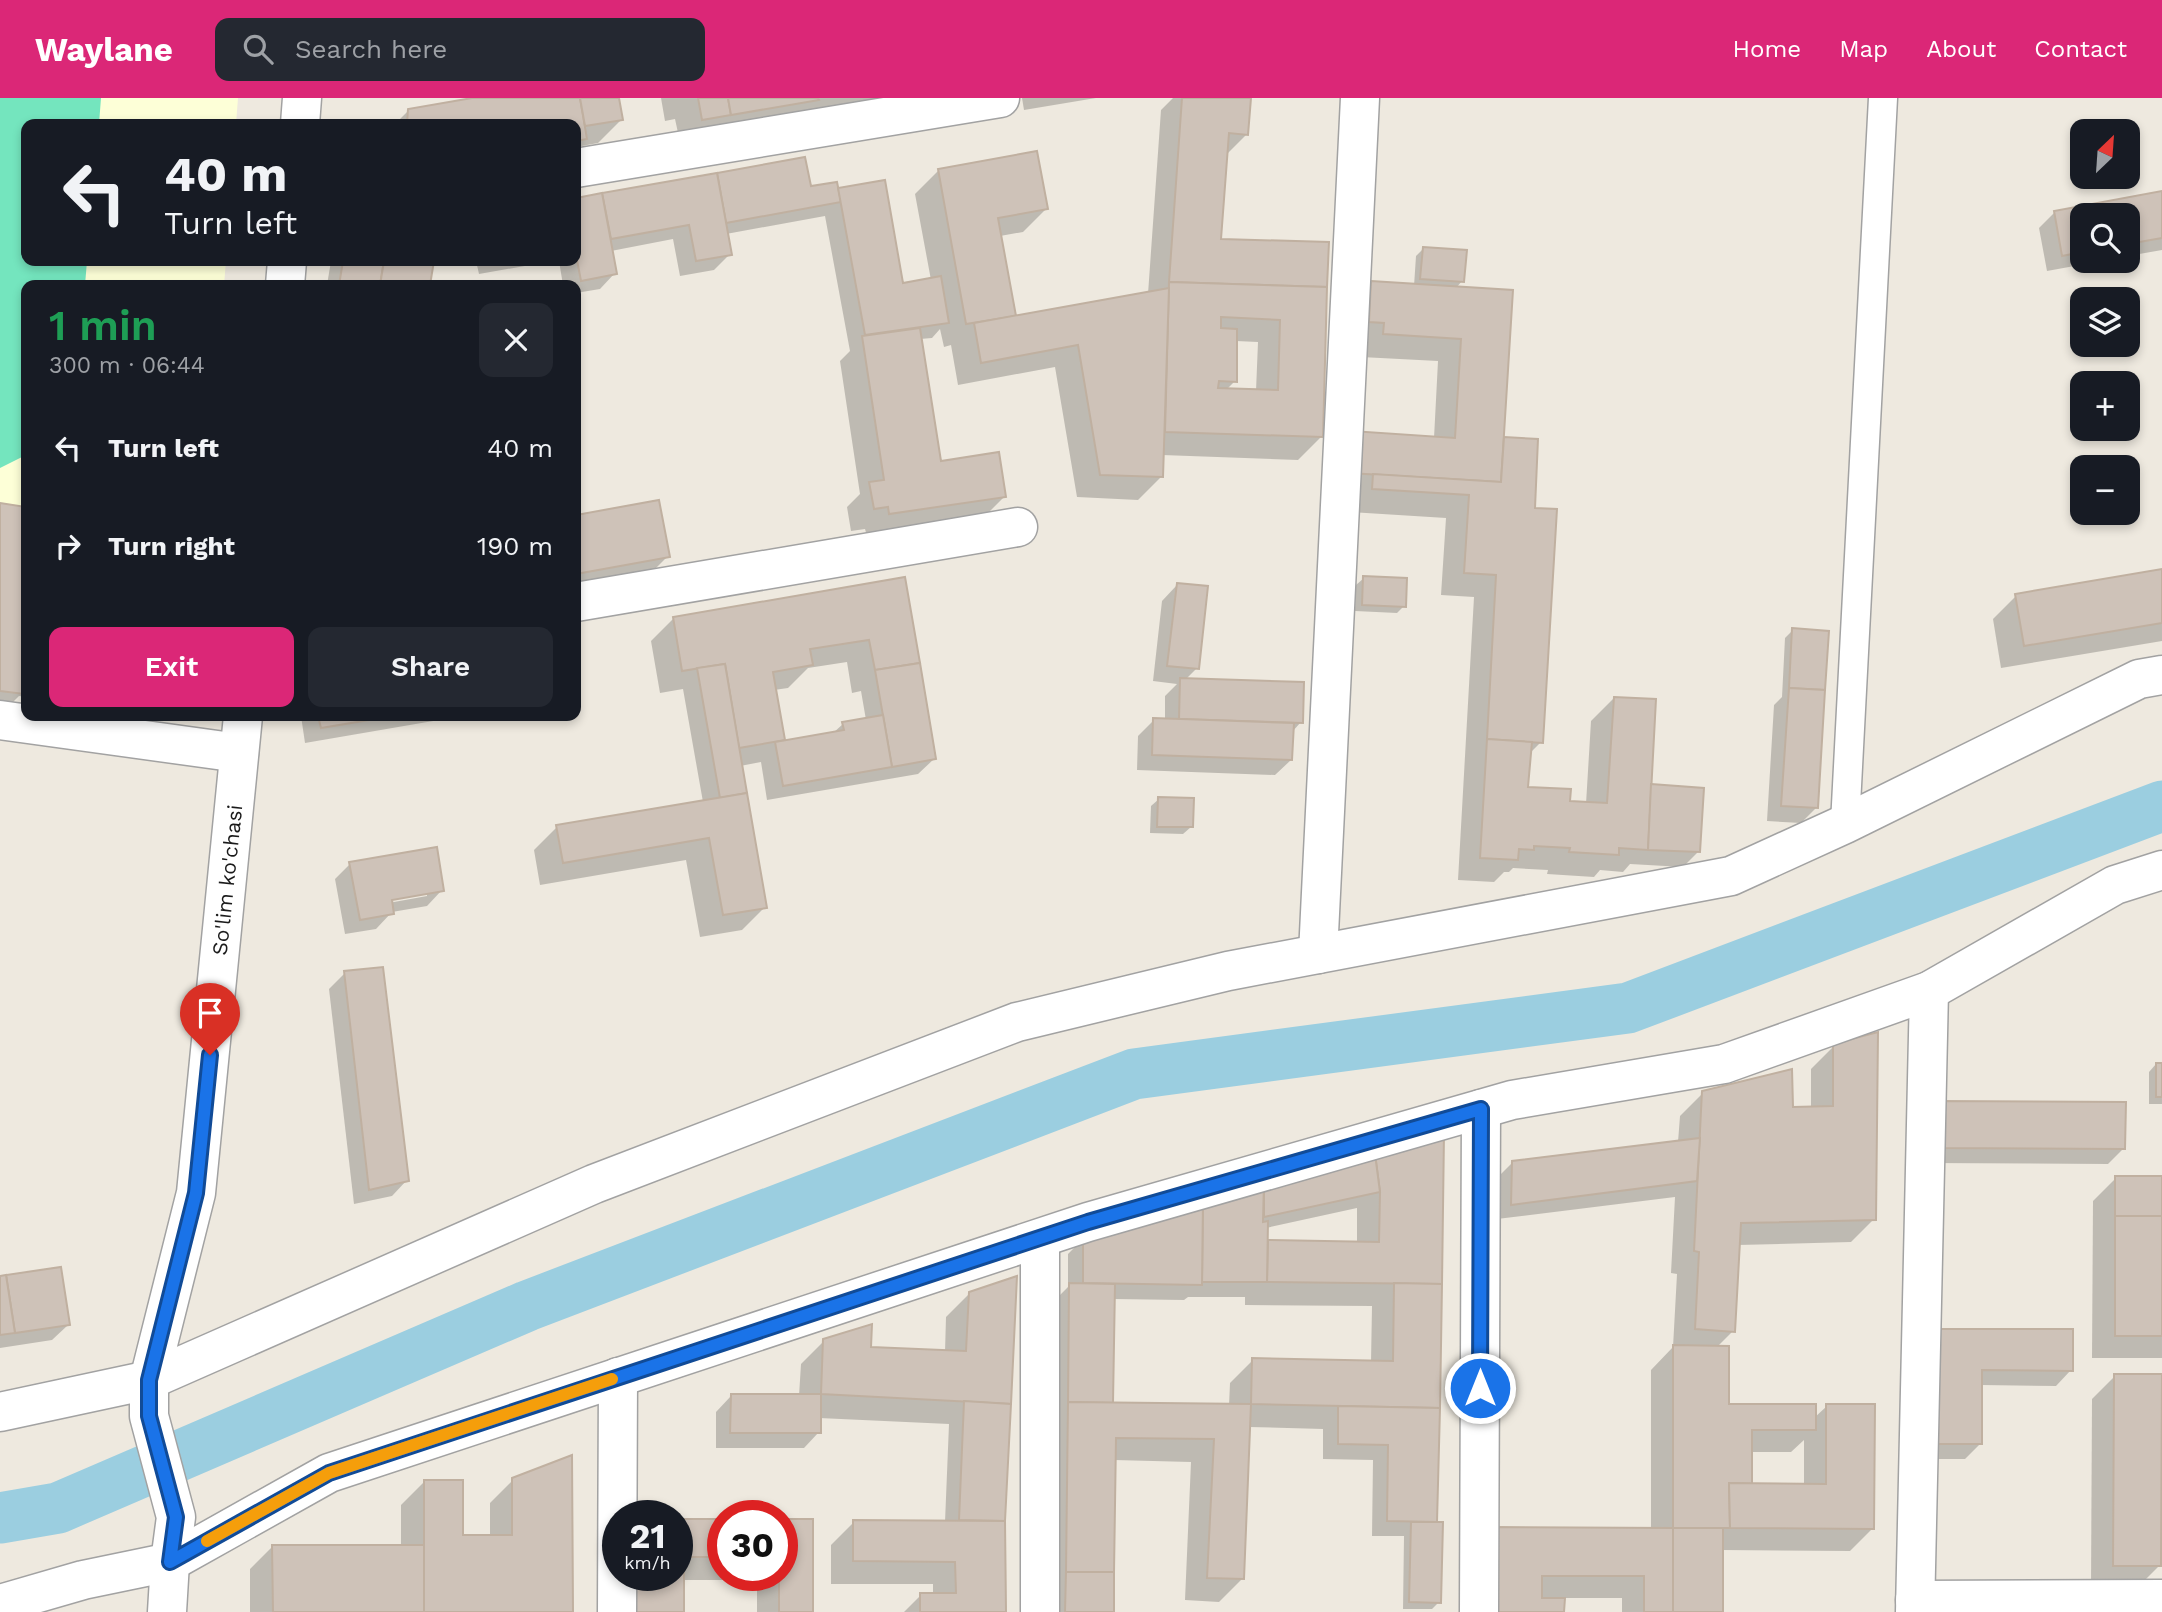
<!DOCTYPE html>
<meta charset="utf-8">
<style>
:root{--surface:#171b24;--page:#242831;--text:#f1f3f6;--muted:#9ea1a6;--accent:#db2777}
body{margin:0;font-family:"Work Sans",sans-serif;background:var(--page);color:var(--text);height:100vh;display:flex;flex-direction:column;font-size:26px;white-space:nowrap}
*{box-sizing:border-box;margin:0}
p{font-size:23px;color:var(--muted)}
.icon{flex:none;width:38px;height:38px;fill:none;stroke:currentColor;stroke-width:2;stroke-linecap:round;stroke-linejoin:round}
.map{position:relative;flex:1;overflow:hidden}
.details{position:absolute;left:21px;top:182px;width:560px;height:441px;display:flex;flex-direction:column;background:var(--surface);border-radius:14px;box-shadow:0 4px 10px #0003}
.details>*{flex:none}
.banner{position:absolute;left:21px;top:21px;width:560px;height:147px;border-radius:14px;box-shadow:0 4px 10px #0003;background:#171b24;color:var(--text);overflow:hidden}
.needle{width:46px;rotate:25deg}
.tools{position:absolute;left:2070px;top:21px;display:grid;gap:14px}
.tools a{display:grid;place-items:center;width:70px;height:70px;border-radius:14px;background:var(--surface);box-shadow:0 4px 10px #0003;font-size:35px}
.speed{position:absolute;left:602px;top:1402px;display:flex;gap:14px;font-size:35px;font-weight:700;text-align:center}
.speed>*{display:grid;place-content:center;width:91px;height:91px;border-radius:50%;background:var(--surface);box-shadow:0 4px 10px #0003;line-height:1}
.speed small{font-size:18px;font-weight:400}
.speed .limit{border:10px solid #d22;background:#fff;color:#111}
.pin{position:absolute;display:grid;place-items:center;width:60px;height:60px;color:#fff;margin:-72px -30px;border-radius:50% 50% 50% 0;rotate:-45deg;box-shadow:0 0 7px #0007}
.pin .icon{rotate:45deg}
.me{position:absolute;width:77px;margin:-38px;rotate:0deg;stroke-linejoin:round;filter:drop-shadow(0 0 5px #0008)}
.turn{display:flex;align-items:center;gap:24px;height:147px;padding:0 28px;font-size:32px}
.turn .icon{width:91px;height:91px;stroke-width:2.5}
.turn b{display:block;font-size:49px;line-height:60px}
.round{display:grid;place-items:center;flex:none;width:74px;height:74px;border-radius:14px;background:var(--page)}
.head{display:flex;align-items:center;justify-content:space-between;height:119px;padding:0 28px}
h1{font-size:42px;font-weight:600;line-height:52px;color:#1e9e55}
.cta{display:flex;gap:14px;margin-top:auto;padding:14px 28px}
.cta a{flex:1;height:80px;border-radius:14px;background:var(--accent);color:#fff;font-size:28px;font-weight:600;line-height:80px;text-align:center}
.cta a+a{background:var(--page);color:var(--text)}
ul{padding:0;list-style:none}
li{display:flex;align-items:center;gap:21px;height:98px;padding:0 28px}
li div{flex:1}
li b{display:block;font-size:26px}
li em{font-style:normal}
header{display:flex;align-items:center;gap:42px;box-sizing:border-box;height:98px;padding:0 35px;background:var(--accent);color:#fff}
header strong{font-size:33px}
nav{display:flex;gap:38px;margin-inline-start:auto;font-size:24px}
.search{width:490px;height:63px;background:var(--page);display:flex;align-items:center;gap:18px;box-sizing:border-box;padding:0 24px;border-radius:14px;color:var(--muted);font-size:26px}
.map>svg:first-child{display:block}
</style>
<header>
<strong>Waylane</strong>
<div class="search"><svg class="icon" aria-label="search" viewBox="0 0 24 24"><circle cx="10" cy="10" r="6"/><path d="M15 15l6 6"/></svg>Search here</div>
<nav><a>Home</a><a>Map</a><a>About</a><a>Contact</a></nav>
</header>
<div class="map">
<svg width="2162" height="1514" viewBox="0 0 2162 1514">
<rect width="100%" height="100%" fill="#eee9df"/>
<polygon fill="#fdffd7" points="0,0 238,0 236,26 26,26 26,163 226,163 224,187 26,187 26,409 0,405"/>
<polygon fill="#74e5be" points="0,0 101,0 99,26 26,26 26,163 87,163 85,187 26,187 26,357 0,370"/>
<g fill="#0003" fill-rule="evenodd">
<polygon points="482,0 617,0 621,22 598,45 576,49 576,26 395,26 409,12"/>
<polygon points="661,0 900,0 680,44 675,21 665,23"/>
<polygon points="1022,0 1096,0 1024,12"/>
<path d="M 1173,0 L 1249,0 L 1247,36 L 1226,57 L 1219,143 L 1327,146 L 1322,338 L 1298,362 L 1162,357 L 1161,379 L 1138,402 L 1077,399 L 1055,269 L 958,287 L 951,247 L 944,249 L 940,231 L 932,240 L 920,241 L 939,365 L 1004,399 L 981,422 L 867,438 L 865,431 L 851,433 L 847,409 L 860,396 L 840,263 L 850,253 L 825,118 L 726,136 L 730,156 L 714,172 L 680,178 L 673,141 L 611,153 L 615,175 L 600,191 L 576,195 L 576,187 L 563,187 L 559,163 L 576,163 L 576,102 L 804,61 L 810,90 L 837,92 L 902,187 L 931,182 L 915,96 L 938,73 L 1046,111 L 1023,134 L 1000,138 L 1014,220 L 1148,196 L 1161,12 ZM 1236,243 L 1258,244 L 1256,293 L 1226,292 L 1235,283 Z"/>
<polygon points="2162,95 2162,152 2128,158 2128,117 2082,117 2082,163 2102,163 2047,173 2039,130 2055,114"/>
<polygon points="1423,151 1462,183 1456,190 1503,341 1536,343 1533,411 1541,644 1529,656 1527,691 1568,705 1586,706 1591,623 1614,600 1649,691 1699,753 1683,769 1630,766 1623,774 1600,772 1594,779 1547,776 1548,772 1513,770 1509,774 1504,774 1494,784 1458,782 1474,499 1441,497 1446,420 1350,414 1330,358 1434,340 1438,263 1361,259 1349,208 1372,185 1414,188 1416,158"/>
<polygon points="331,163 432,163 428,187 327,187"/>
<polygon points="476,163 553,163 479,176"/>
<polygon points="658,404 668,458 652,474 576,488 576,419"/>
<polygon points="0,406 26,410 26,599 19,598 0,617"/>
<polygon points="2162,473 2162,543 2001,570 1993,521 2016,498"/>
<polygon points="1364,480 1404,508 1397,515 1355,513 1356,487"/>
<path d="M 903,481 L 934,661 L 918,676 L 767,702 L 761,664 L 740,668 L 765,809 L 742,832 L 700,839 L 686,762 L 540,787 L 534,752 L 557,729 L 703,704 L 683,591 L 660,595 L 651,543 L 674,520 ZM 847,564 L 852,595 L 861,593 L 866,622 L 843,626 L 833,635 L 779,645 L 783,641 L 774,592 L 788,590 L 808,570 Z"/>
<polygon points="1177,487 1197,570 1185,582 1301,624 1292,634 1291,662 1275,677 1137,672 1138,638 1154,622 1165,622 1165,598 1177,586 1153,583 1162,503"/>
<polygon points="1793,532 1817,709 1801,725 1767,723 1774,607 1782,599 1785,540"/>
<polygon points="301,618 443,618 439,622 305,645"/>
<polygon points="1159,701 1191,729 1183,736 1150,735 1151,708"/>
<path d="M 350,766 L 442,792 L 427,808 L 392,814 L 376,831 L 345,836 L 335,781 ZM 427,794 L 427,798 L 383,806 L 383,802 Z"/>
<polygon points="345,875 407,1082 392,1098 354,1106 329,891"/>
<path d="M 1834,948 L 1874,1121 L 1851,1144 L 1738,1147 L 1733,1233 L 1717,1249 L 1728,1308 L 1814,1320 L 1827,1308 L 1873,1430 L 1850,1453 L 1721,1452 L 1721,1514 L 1622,1514 L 1622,1500 L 1563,1500 L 1563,1514 L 1472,1454 L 1651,1431 L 1651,1272 L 1673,1249 L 1677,1176 L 1671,1175 L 1675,1099 L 1497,1121 L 1497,1080 L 1513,1064 L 1678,1044 L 1680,1018 L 1703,995 L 1791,1011 L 1811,1010 L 1811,971 ZM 1804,1342 L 1804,1388 L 1750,1387 L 1750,1354 L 1791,1354 Z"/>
<polygon points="2156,966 2162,966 2162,1006 2149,1006 2149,974"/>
<polygon points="1924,1021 2124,1050 2108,1066 1924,1065"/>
<path d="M 1443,1037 L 1436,1423 L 1433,1426 L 1439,1504 L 1432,1511 L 1403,1511 L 1404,1438 L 1372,1438 L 1373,1362 L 1323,1361 L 1323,1331 L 1249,1329 L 1242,1481 L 1219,1504 L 1185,1502 L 1191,1364 L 1114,1362 L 1112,1514 L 1044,1514 L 1054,1203 L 1068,1189 L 1068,1156 L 1084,1140 ZM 1357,1110 L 1357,1146 L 1268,1144 L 1266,1147 L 1266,1130 ZM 1188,1199 L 1245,1199 L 1245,1207 L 1372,1208 L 1371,1264 L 1253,1262 L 1230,1285 L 1229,1308 L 1112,1307 L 1113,1201 L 1184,1202 Z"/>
<polygon points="2116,1080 2162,1080 2162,1260 2092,1260 2093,1103"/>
<polygon points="0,1180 68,1227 52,1242 0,1250"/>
<polygon points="970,1195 1003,1423 1004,1514 904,1514 921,1497 933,1497 933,1486 831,1486 831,1447 854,1424 945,1424 949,1326 819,1320 819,1334 804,1350 716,1350 716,1314 731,1298 799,1298 801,1266 824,1243 869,1251 945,1254 946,1219"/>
<polygon points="1917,1248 2071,1272 2056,1288 1981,1287 1980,1346 1965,1361 1918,1361"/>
<polygon points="2115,1278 2162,1278 2159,1468 2136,1491 2091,1490 2092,1301"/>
<polygon points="513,1382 571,1514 250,1514 250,1471 273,1448 401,1449 401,1407 424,1384 461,1439 490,1439 490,1405"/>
<polygon points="677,1423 723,1423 723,1477 782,1477 812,1514 757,1514 757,1482 683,1482 683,1514 618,1477 677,1477"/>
</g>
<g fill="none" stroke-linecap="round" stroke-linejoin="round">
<polyline stroke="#9bcee0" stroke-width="51" points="0,1420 58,1410 527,1208 1134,976 1628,910 2162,708"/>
</g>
<g fill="#cec2b8" stroke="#c0b0a0" stroke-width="2" fill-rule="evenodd">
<polygon points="472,0 580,0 587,41 576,43 576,26 407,26 408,11"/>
<polygon points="580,0 619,0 623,22 585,28"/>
<polygon points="698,0 728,0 731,17 702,22"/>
<polygon points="728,0 818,0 819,2 731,17"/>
<polygon points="1182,0 1251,0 1248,37 1229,35 1221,141 1329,144 1327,189 1169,184"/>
<polygon points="1037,53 1048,111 998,120 1016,218 966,226 938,71"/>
<polygon points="805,59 811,88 837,84 841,104 726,125 717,75"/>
<polygon points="717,75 732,157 696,163 689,127 611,141 602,95"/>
<polygon points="885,82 903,185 941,178 949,225 865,237 838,90"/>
<polygon points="2162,93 2162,140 2128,146 2128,117 2082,117 2082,154 2062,158 2054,113"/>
<polygon points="602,95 617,176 581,183 576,157 576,100"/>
<polygon points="1423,149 1467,152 1464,184 1420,181"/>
<polygon points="343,163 384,163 380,187 339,187"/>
<polygon points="384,163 434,163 430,187 380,187"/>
<polygon points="1371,183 1513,192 1501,384 1349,375 1352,333 1455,340 1461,241 1383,236 1384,225 1369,224"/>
<path d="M 1169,184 L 1327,189 L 1323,339 L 1165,334 ZM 1221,219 L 1280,222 L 1278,292 L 1218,290 L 1219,283 L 1237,284 L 1237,231 L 1221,230 Z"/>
<polygon points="1169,190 1163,379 1100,377 1078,247 981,265 974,225"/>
<polygon points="920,230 941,363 999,354 1006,399 889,416 888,409 874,411 869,384 884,382 862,238"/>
<polygon points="1504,339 1538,341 1535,410 1557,411 1543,645 1487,641 1496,477 1464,475 1469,397 1372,391 1373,376 1501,384"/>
<polygon points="659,402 670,459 576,476 576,417"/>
<polygon points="0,405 26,409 26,574 24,596 0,593"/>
<polygon points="2162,471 2162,525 2024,548 2015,496"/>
<polygon points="1363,478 1407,480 1406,509 1362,507"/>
<polygon points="905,479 920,565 875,572 869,542 810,551 813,567 773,574 785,642 739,650 725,566 682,573 673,519"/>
<polygon points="1177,485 1208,488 1199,571 1167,568"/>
<polygon points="1792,530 1829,533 1825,592 1789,590"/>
<polygon points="920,565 936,661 892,669 875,572"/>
<polygon points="725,566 747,695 720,700 697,570"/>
<polygon points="1180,580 1304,584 1303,625 1179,621"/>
<polygon points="1789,590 1825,592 1818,710 1781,708"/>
<polygon points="1614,599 1656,601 1648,752 1619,750 1619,757 1569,754 1570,750 1534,748 1534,752 1519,751 1518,762 1480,760 1487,641 1532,644 1528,689 1571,691 1570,703 1607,705"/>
<polygon points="883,617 892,669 783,688 775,644 844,632 842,624"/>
<polygon points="318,618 393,618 321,630"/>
<polygon points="1153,620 1294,625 1292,662 1152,657"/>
<polygon points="1651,686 1704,690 1700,754 1648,752"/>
<polygon points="747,695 767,810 723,817 709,740 563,765 556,727"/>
<polygon points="1158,699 1194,700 1193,729 1157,729"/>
<polygon points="437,749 444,793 392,802 394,816 360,822 349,764"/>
<polygon points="383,869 409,1083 369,1092 344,873"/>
<polygon points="1878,934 1876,1122 1741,1125 1735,1234 1695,1231 1699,1154 1694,1153 1702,993 1792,971 1793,1009 1833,1008 1833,946"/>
<rect x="2156" y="965" width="6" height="34"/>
<polygon points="1938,1003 2126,1004 2125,1051 1939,1050"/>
<polygon points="1444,1035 1442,1186 1267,1184 1268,1142 1379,1144 1380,1094 1375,1056"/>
<polygon points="1700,1040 1697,1083 1511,1107 1512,1063"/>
<polygon points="1375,1056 1380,1094 1264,1119 1264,1090"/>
<rect x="2115" y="1078" width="47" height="40"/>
<polygon points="1264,1083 1263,1124 1268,1123 1267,1184 1202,1184 1203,1102"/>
<polygon points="1203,1102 1202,1187 1083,1185 1083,1139"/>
<rect x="2115" y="1118" width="47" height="120"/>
<polygon points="61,1169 70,1227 15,1235 6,1177"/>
<polygon points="6,1177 15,1235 0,1237 0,1178"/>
<polygon points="1017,1178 1011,1306 821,1296 823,1241 872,1226 871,1249 966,1253 969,1194"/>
<polygon points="1069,1185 1115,1186 1113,1305 1068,1304"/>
<polygon points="1394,1185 1442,1186 1440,1310 1251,1306 1252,1260 1393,1263"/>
<polygon points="1932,1231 2073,1231 2073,1273 1982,1272 1982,1346 1932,1346"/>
<polygon points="1673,1247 1729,1248 1729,1306 1816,1306 1816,1332 1752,1332 1752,1386 1729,1385 1730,1430 1673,1430"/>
<polygon points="2114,1276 2162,1276 2161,1468 2113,1468"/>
<polygon points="731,1296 821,1296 821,1335 730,1335"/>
<polygon points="964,1303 1011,1306 1005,1423 959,1422"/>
<polygon points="1068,1304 1251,1306 1244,1481 1207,1480 1214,1341 1116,1340 1114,1474 1066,1474"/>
<polygon points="1826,1306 1875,1306 1874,1431 1730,1430 1729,1385 1826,1386"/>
<polygon points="1338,1308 1440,1310 1437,1424 1387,1423 1388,1347 1338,1346"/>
<polygon points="572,1357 573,1514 424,1514 424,1382 463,1382 463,1437 512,1437 512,1380"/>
<polygon points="677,1421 723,1421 723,1459 684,1459 684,1514 634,1514 634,1477 677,1477"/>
<polygon points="782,1421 813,1421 813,1514 779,1514 779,1477 782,1477"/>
<polygon points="853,1422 1005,1423 1006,1514 920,1514 920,1495 956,1495 955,1464 853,1463"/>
<polygon points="1411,1424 1443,1424 1441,1505 1409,1504"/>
<polygon points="1494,1429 1673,1430 1673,1514 1644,1514 1644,1478 1542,1478 1542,1500 1565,1500 1564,1514 1494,1514"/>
<rect x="1673" y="1430" width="50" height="84"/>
<polygon points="272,1447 424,1447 424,1514 273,1514"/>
<polygon points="1066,1474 1114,1474 1114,1514 1065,1514"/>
</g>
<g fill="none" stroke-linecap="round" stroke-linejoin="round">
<defs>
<polyline id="lane" points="1845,726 1883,0"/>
<g id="street">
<polyline points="300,26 302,0"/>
<polyline points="576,70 1000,0"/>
<polyline points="285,187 287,163"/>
<polyline points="576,504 1018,429"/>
<polyline points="0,622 239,655"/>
<polyline points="1318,856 1360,0"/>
<polyline points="1040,1141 1040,1514"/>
<polyline points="0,1314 149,1282 594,1086 1017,924 1228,873 1731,778 1845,726 2139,581 2162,577"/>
<polyline points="1915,1502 2162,1501"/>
<polyline points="0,1506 83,1482 170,1464 329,1375 1088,1124 1512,1002 1724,966 1929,893 2115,787 2162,772"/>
<polyline points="167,1514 170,1464 176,1419 149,1318 149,1282 196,1095 243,618"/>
<polyline points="617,1514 618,1279"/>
<polyline points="1479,1514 1481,1011"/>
<polyline points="1915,1514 1929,893"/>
</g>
</defs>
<use href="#lane" stroke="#a2a2a2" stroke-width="31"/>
<use href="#street" stroke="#a2a2a2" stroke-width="41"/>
<use href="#lane" stroke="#fff" stroke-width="28"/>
<use href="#street" stroke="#fff" stroke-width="38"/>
</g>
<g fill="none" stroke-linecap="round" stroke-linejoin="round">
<defs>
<polyline id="route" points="210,957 196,1095 149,1282 149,1318 176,1419 170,1464 329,1375 1088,1124 1481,1011 1480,1290"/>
</defs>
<use href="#route" stroke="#114b97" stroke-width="18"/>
<use href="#route" stroke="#1a73e8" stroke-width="12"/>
<polyline stroke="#f59e0b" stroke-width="12" points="207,1443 329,1375 612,1281"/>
</g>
<g text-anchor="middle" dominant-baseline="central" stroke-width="7" stroke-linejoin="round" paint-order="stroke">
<g font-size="21" fill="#1b1b1b" stroke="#fff">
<text transform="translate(227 782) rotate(-84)">So'lim ko'chasi</text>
</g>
</g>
</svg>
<div class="tools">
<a><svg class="needle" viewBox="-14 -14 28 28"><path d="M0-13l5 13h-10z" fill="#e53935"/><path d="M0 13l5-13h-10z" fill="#9ea1a6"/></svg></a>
<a><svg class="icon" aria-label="search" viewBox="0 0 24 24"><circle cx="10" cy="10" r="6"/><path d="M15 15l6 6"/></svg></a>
<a><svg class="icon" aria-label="layers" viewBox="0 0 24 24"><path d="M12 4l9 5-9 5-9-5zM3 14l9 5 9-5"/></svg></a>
<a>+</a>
<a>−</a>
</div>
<div class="speed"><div>21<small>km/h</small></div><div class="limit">30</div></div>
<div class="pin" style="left:210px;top:957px;background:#d93025"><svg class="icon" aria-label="arrive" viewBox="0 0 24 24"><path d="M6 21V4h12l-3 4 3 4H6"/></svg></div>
<svg class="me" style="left:1480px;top:1290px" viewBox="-20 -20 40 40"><circle r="17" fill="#1a73e8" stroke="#fff" stroke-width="3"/><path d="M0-11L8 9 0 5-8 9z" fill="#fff"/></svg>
<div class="banner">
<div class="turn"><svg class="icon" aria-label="left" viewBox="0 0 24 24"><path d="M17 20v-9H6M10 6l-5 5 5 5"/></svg><div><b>40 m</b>Turn left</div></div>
</div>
<section class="details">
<div class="head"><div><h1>1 min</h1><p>300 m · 06:44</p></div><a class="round"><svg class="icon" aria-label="close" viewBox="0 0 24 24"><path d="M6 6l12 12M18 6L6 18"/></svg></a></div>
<ul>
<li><svg class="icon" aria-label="left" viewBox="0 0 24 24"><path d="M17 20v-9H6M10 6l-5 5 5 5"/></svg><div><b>Turn left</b></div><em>40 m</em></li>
<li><svg class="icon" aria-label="right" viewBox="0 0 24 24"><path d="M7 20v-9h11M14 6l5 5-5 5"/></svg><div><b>Turn right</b></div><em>190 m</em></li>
</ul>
<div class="cta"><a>Exit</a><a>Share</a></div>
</section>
</div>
